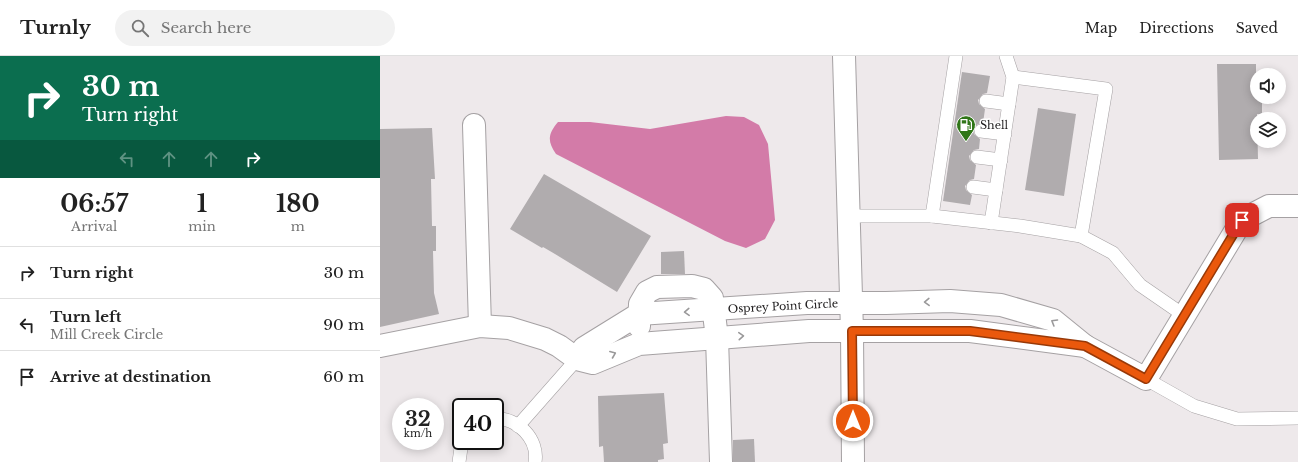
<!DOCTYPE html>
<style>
:root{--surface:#fff;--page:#f2f2f2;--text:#222;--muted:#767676;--line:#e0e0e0}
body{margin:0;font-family:"Libre Baskerville",serif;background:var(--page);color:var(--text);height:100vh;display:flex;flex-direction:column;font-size:15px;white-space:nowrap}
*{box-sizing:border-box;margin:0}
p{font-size:13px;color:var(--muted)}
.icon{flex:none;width:22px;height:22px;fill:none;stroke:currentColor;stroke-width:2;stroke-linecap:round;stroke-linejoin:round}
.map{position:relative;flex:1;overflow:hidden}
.sheet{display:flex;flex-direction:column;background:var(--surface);width:380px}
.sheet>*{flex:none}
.guide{background:#0b6e4f;color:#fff;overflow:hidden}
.buttons{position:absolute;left:870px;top:12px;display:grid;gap:8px}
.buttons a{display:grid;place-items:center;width:36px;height:36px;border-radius:50%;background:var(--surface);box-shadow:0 2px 10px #0003;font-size:20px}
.speed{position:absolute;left:12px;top:342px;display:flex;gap:8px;font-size:20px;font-weight:700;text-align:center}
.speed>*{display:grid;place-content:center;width:52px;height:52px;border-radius:50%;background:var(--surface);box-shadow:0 2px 10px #0003;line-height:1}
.speed small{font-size:10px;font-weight:400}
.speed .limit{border:2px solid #111;border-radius:6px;background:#fff;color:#111}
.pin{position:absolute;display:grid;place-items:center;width:34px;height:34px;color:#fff;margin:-17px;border-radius:8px;box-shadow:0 2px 6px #0006}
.me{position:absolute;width:44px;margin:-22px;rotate:0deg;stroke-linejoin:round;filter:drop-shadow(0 0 3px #0008)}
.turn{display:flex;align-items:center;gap:14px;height:84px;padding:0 16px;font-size:18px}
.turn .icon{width:52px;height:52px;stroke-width:2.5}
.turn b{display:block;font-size:28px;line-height:34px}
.lanes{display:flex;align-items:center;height:38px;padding:0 16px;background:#0003;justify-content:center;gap:20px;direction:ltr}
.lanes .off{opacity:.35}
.eta{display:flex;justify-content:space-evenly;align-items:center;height:68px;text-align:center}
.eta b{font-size:24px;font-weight:700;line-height:28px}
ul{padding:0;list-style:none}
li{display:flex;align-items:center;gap:12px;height:52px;padding:0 16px;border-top:1px solid var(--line)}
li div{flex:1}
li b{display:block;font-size:15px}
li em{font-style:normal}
header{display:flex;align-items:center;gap:24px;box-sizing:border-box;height:56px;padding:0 20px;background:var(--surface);border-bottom:1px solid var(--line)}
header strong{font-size:19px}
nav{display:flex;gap:22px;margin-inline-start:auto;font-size:14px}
.search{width:280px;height:36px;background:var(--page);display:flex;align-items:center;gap:10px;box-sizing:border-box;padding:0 14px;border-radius:22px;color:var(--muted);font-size:15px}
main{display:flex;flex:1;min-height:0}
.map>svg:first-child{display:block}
</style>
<header>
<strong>Turnly</strong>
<div class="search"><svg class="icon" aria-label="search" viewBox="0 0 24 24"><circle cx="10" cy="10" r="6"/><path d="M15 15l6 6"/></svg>Search here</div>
<nav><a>Map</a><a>Directions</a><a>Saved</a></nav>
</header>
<main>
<section class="sheet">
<div class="guide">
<div class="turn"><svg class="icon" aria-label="right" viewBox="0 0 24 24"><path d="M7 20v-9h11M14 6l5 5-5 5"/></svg><div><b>30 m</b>Turn right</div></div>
<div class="lanes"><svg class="icon off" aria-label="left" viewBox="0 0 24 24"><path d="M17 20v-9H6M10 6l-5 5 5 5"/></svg><svg class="icon off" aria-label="ahead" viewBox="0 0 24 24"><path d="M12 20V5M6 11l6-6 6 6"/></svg><svg class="icon off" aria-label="ahead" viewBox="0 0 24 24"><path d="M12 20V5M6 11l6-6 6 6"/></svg><svg class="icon" aria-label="right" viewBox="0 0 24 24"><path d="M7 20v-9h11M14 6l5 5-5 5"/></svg></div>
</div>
<div class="eta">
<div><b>06:57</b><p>Arrival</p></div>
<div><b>1</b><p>min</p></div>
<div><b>180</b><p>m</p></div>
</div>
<ul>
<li><svg class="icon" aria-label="right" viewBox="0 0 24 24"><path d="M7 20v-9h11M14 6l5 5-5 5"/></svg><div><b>Turn right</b></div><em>30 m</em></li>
<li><svg class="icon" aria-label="left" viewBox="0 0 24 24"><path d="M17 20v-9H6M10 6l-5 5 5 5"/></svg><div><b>Turn left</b><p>Mill Creek Circle</p></div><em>90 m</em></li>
<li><svg class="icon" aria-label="arrive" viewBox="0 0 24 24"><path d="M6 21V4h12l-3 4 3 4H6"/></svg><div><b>Arrive at destination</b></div><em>60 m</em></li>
</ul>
</section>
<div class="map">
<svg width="918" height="406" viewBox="0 0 918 406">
<rect width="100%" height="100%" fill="#eee9eb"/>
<path fill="#d37ba8" d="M 346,60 L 364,61 L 379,69 L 388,88 L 395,164 L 385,183 L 366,192 L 345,185 L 176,98 C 167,85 168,78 178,66 L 210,66 L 270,73 Z"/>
<g fill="#b0acae">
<polygon points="837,8 876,8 876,36 877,41 882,41 882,58 877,58 878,103 839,104"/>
<polygon points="582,16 610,20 607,37 603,38 598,44 599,48 605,53 603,67 598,68 593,74 594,78 600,83 599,93 594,94 589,100 590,104 596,109 594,123 590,124 585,130 586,134 592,139 590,149 563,145"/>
<polygon points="658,52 696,58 684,140 645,134"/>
<polygon points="52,72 55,123 51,123 52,170 56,170 56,195 53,195 54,237 59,258 0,271 0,73"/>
<polygon points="164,118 271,180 237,236 175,198 163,191 162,192 130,173"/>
<polygon points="304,195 305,218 281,218 281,196"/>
<polygon points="284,337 288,387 283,388 284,403 278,404 278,406 224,406 223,390 219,391 218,340"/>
<polygon points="374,383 375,406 353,406 353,384"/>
</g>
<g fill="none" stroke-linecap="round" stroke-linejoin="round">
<defs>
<g id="service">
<polyline points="633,21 726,33 701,180"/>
<polyline points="606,45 629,48"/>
<polyline points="601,75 625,78"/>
<polyline points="597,101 621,104"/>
<polyline points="593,131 616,134"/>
<polyline points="469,160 552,160 640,170 701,180 733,197 760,229 805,260"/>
<polyline points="552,160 576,0"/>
<polyline points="611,167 633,21 626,0"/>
<polyline points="766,323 814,350 857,363 918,362"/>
<path d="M 115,363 C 137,361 159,383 155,406"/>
<polyline points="138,370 197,303"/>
<polyline points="79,406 82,385"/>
</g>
<g id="minor">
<polyline points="94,69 100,270"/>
<polyline points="259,270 260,248 267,236 277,231 312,230 324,233 332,242 337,282 341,406"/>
<polyline points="0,290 100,270 129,272 165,283 179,290 197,303 213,307 259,288 429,275 590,275 705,290"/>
<polyline points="197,303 204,292 259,258 427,247 506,247 570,245 621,249 673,264 705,290 766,323 862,164 889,150 918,150"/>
</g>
<polyline id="tertiary" points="464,0 472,275 473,406"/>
</defs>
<use href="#service" stroke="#a5a1a3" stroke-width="14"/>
<use href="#minor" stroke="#a5a1a3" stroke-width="24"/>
<use href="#tertiary" stroke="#a5a1a3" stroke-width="24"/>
<use href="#service" stroke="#fff" stroke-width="13"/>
<use href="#minor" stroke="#fff" stroke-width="22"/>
<use href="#tertiary" stroke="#fff" stroke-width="22"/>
</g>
<defs><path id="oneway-chevron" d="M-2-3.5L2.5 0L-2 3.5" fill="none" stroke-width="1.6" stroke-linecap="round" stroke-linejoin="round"/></defs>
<g stroke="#9a999a">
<use href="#oneway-chevron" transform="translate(547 246) rotate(178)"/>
<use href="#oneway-chevron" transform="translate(307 256) rotate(177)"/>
<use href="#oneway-chevron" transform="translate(674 266) rotate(-149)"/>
<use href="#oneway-chevron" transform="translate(361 280) rotate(-4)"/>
<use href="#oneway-chevron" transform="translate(233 298) rotate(-22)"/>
</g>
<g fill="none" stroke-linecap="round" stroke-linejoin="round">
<defs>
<polyline id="route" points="473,365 472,275 590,275 705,290 766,323 862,164"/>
</defs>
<use href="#route" stroke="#983908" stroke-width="10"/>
<use href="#route" stroke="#ea580c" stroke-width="7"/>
</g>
<defs>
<symbol id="fuel-pin" viewBox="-11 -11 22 30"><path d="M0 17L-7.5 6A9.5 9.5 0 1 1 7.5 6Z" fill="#307618" stroke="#fff"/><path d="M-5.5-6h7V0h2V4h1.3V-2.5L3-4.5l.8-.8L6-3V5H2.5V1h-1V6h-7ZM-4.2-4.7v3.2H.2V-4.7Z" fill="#fff"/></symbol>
</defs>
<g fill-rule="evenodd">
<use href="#fuel-pin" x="575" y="58" width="22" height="30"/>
</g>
<g text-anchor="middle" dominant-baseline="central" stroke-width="3" stroke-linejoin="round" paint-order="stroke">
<g font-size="11" fill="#1f1d1e" stroke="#fff" text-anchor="start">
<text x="600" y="69">Shell</text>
</g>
<g font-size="11" fill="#1f1d1e" stroke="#fff">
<text transform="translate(403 250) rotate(-3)">Osprey Point Circle</text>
</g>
</g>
</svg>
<div class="buttons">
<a><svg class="icon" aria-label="sound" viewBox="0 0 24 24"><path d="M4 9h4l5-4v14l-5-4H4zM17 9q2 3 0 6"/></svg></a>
<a><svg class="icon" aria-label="layers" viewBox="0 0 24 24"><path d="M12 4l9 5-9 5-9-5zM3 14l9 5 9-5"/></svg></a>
</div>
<div class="speed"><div>32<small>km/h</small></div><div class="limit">40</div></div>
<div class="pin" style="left:862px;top:164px;background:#d93025"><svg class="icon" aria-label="arrive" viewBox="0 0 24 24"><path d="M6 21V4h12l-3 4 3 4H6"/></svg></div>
<svg class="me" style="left:473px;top:365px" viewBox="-20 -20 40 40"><circle r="17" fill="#ea580c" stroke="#fff" stroke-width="3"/><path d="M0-11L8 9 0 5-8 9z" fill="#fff"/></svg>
</div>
</main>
